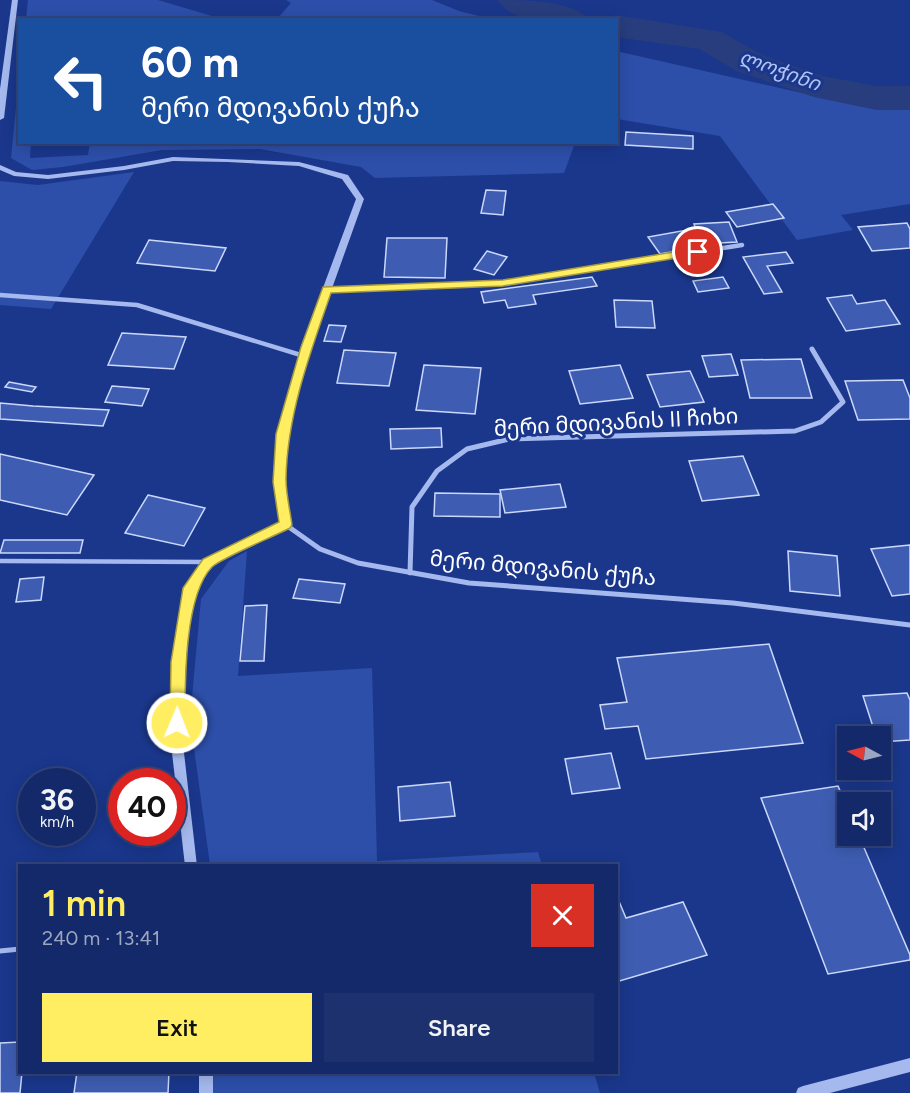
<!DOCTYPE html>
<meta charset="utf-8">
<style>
:root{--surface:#142969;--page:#1d316f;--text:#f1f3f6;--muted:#9da6c0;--line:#33457d;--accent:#ffee62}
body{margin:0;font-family:Figtree,"Noto Sans Georgian",sans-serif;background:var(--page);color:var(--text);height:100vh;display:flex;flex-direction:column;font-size:22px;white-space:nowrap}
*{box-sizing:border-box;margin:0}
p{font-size:20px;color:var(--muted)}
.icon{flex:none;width:33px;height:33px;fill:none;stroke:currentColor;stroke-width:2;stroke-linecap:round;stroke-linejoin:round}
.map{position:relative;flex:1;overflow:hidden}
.drawer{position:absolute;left:18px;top:864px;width:600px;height:210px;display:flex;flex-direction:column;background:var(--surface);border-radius:0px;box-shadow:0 3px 15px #0003,0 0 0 2px var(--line)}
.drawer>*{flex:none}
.banner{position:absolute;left:18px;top:18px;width:600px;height:126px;border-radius:0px;box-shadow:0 3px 15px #0003,0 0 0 2px var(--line);background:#1a4fa0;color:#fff;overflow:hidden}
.needle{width:39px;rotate:277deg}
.controls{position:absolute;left:837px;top:726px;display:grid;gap:12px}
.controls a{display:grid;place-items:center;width:54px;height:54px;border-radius:0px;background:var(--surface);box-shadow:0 3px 15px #0003,0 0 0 2px var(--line);font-size:30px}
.speed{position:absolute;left:18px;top:768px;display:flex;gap:12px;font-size:30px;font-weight:700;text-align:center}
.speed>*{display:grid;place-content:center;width:78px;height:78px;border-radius:50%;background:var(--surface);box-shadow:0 3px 15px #0003,0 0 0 2px var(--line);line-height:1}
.speed small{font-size:15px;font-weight:400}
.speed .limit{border:9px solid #d22;background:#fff;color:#111}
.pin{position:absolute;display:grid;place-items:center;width:51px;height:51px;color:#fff;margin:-26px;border:3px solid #fff;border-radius:50%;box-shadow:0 2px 6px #0007}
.me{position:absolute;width:66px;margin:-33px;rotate:1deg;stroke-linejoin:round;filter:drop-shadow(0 0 4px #0008)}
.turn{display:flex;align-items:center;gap:21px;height:126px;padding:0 24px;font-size:27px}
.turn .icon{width:78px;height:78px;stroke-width:2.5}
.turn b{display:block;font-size:42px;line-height:51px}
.round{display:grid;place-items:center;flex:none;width:63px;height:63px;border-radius:0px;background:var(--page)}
.headline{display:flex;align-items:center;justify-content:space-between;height:102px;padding:0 24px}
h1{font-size:36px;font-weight:600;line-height:45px;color:var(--accent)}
.action{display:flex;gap:12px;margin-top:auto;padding:12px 24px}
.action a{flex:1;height:69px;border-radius:0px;background:var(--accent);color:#111;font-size:24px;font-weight:600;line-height:69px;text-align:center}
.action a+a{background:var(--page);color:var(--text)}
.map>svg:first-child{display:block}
</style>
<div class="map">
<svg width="910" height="1093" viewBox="0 0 910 1093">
<rect width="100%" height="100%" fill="#1a378c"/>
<g fill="#2d4faa">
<polygon points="28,0 158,0 222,19 26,19"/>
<polygon points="286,0 432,0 459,11 491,19 277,19 291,3"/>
<polygon points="616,51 864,107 910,108 910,204 841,215 853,230 797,240 720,136 617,119"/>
<polygon points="19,77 20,142 31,143 30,158 88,155 90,142 575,143 564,173 375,178 361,167 260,149 162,150 63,167 32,170 11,158"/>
<polygon points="134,172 51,309 0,305 0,181 38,185"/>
<polygon points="247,551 238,676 372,668 377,861 538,852 542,865 210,865 190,719 201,599 229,561"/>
<polygon points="212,1072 594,1073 600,1093 209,1093"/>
</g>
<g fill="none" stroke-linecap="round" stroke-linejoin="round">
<g fill="#273d7d" fill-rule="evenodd">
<path d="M 497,0 C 522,0 574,0 589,20 C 559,20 516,27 497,0 Z"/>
<polygon points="616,15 722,32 762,55 822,76 877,86 910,86 910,110 877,110 814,97 736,71 699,49 616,37 616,20 602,20"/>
</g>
</g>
<g fill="#3e5db2" stroke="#cbd8fa" stroke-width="1.5">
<polygon points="626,132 693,136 693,149 625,145"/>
<polygon points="486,190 506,191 503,215 481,213"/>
<polygon points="773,204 784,218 737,227 726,212"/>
<polygon points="729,222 737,242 701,244 694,224"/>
<polygon points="907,223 910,229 910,248 872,251 858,227"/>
<polygon points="687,230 699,247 660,254 648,237"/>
<polygon points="387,238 447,238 445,278 384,277"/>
<polygon points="149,240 226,248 215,271 137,263"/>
<polygon points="487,251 507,257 494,275 474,269"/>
<polygon points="786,252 793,263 767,266 782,292 764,294 743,257"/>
<polygon points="592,277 597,286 533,295 536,304 508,308 505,300 484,303 481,292"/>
<polygon points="723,277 729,288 698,292 693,281"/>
<polygon points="852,295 857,304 885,300 900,324 846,331 827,298"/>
<polygon points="614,300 652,301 655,328 616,327"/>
<polygon points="329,325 346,326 341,342 324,341"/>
<polygon points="122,333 186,337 174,369 108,365"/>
<polygon points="344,350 396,353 389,386 337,383"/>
<polygon points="731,354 738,375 709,377 702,356"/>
<polygon points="801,359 812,398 750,398 741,360"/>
<polygon points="424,365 481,368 475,414 416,410"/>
<polygon points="620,365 633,398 580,404 569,371"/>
<polygon points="690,371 704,402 660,407 647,375"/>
<polygon points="903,380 910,398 910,419 858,420 845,381"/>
<polygon points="9,382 36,387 32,392 5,387"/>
<polygon points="112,386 149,389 142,406 105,402"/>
<polygon points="0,403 33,406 109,410 103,426 0,419"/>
<polygon points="441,428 442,447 391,449 390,429"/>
<polygon points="0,454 94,475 67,515 0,500"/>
<polygon points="743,456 759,495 702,501 689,461"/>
<polygon points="560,484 566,507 505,513 500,490"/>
<polygon points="435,493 500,494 500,517 434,516"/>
<polygon points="148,495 205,508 184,546 125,533"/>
<polygon points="4,540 83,540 80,553 0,553"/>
<polygon points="910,545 910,594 892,596 871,549"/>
<polygon points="788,551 837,556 840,596 790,591"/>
<polygon points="44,577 41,600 16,602 20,579"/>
<polygon points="299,579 345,584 340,603 293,598"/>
<polygon points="267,605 264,661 240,661 245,606"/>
<polygon points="769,644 803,743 646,759 638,726 605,729 600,705 627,702 617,658"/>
<polygon points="907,693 910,700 910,740 880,742 880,736 876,736 863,696"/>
<polygon points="611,753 620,788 572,794 565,759"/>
<polygon points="450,782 455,816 400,821 398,787"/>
<polygon points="838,786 848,809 848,836 859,836 910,955 910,960 828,974 761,798"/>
<polygon points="618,899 626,918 683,902 707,955 616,982"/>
<polygon points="20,1042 20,1072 22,1072 20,1093 0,1093 0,1043"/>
<polygon points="77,1072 169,1072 168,1093 74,1093"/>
</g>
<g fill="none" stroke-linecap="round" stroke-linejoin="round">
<g stroke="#a5b9ee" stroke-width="4.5">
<polyline points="0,295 137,305 304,356"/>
<polyline points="0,561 208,562"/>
</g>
<polyline stroke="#a5b9ee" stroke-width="5" points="0,951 20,949"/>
<polyline stroke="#a5b9ee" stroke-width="4.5" points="546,276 742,245"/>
<g stroke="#a5b9ee" stroke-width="5">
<polyline points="327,290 503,283 556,275"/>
<polyline points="286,525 320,549 358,563 469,583 733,603 910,625"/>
<polyline points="410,573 412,507 437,471 467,449 509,439 795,431 821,422 843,402 812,349"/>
</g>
<g fill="#a5b9ee" fill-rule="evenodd">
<polygon points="12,0 18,0 4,118 0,120 0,89"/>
<polygon points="173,157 299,162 348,175 364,199 311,347 287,434 284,482 291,525 290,528 212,565 195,589 184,662 183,744 197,866 185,866 171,744 172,662 185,588 204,559 281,523 274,482 277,434 301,347 356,199 342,179 299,166 228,162 173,161 124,170 48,179 14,176 0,170 0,165 16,172 48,175 124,166"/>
<polygon points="910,1058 910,1072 830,1093 796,1093 798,1088 803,1086"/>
<rect x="199" y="1072" width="14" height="21"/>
</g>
</g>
<path fill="#ffee62" stroke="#a69b40" stroke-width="1.5" d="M 698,248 L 704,252 L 702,254 L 503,286 L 331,293 C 310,353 287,415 286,479 C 286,494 290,510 292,525 L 290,528 C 275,536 221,558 212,567 C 184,596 185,684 185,723 L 183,728 L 177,730 L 172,728 L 170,723 L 171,662 L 183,588 L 203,559 L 279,522 L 273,482 L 276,434 L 301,347 L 323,287 L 503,280 Z"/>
<g text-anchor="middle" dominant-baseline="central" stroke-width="6" stroke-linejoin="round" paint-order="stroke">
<g font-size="20" font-style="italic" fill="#b1c4f5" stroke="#1a378c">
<text transform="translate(780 70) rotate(20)">ლოჭინი</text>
</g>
<g font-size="22" fill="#fff" stroke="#1a378c">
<text transform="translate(616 422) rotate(-3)">მერი მდივანის II ჩიხი</text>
<text transform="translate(543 568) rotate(5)">მერი მდივანის ქუჩა</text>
</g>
</g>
</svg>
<div class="controls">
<a><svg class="needle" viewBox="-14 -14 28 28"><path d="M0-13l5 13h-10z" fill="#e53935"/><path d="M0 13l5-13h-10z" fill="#9da6c0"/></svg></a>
<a><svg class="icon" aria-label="sound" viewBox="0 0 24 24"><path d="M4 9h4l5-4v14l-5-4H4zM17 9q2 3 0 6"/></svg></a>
</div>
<div class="speed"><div>36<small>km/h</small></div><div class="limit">40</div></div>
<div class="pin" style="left:698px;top:252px;background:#d93025"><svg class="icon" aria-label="arrive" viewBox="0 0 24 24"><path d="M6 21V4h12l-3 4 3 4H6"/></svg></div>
<svg class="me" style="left:177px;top:723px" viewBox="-20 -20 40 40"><circle r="17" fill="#ffee62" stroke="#fff" stroke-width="3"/><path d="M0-11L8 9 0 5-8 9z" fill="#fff"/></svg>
<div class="banner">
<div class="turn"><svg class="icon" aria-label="left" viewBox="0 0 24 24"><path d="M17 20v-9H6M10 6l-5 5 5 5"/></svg><div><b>60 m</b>მერი მდივანის ქუჩა</div></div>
</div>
<section class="drawer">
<div class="headline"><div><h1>1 min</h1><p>240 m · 13:41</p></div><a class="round" style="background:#d93025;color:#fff"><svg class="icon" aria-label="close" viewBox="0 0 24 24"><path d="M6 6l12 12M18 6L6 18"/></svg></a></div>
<div class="action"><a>Exit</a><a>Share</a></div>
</section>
</div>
